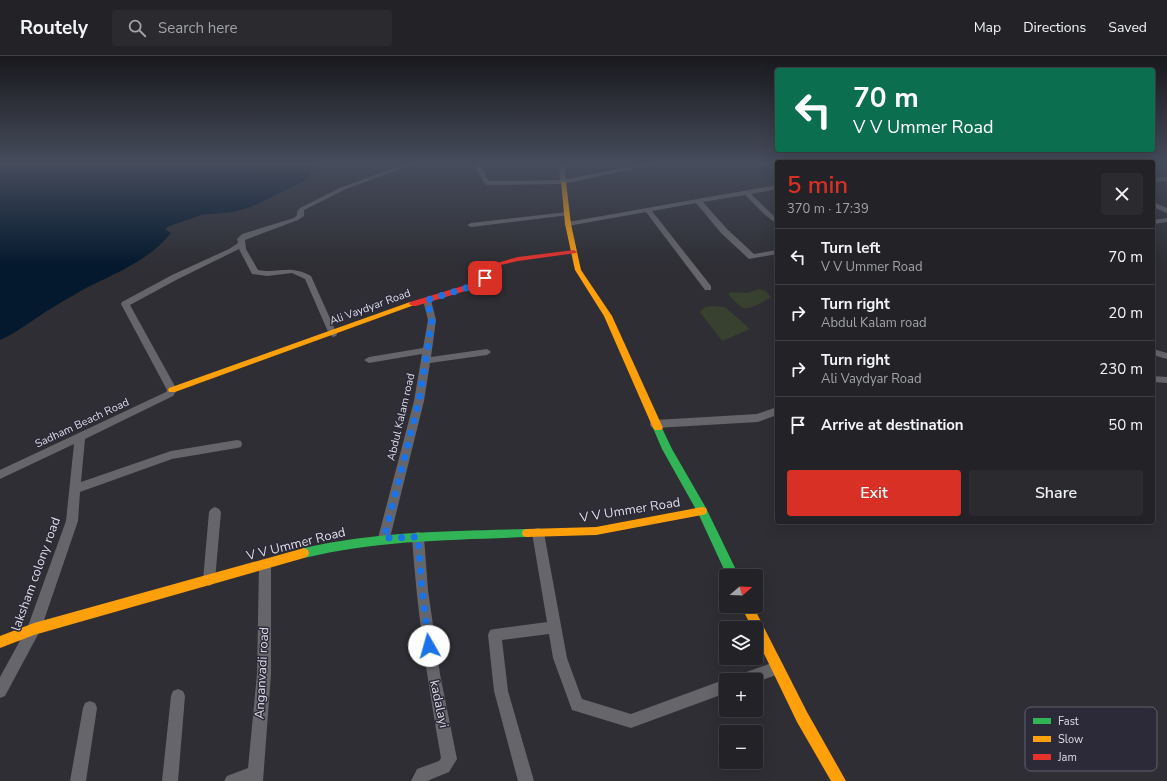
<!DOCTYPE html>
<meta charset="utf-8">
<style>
:root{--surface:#222227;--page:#2a2a2f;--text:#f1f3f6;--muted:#a2a4a7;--line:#3f3f44;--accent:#d93025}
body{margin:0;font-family:"Nunito Sans",sans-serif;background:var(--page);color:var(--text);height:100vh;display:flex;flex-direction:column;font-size:15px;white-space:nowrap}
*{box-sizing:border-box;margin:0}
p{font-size:13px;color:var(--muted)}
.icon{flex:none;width:22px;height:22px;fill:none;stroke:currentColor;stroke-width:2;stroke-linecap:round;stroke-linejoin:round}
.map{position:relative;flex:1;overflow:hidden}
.drawer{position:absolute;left:775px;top:104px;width:380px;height:364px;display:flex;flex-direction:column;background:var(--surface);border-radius:4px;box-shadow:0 4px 16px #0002,0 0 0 1px var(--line)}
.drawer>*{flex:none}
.hud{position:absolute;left:775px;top:12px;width:380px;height:84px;border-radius:4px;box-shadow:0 4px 16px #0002,0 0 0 1px var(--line);background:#0b6e4f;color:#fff;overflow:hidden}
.needle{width:26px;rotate:71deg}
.buttons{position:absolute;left:719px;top:513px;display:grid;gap:8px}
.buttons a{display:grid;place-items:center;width:44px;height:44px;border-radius:4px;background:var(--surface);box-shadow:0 4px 16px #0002,0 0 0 1px var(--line);font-size:20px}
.pin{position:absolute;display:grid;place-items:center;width:34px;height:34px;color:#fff;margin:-17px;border-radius:8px;box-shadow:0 2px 6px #0006}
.me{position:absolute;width:44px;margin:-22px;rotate:353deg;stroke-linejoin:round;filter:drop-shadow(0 0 3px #0008)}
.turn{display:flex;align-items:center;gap:14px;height:84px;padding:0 12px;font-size:18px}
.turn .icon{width:52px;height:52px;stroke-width:2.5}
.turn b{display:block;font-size:28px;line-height:34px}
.round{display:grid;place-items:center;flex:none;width:42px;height:42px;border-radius:4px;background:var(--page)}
.summary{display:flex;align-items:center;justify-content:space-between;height:68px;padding:0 12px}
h1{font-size:24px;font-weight:600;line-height:30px;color:var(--accent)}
.button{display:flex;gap:8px;margin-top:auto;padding:8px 12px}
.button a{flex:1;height:46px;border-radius:4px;background:var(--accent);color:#fff;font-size:16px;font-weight:600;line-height:46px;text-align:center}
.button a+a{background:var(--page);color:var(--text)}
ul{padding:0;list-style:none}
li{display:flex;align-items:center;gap:12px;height:56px;padding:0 12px;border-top:1px solid var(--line)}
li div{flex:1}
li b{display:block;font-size:15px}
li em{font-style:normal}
header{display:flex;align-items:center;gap:24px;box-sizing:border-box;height:56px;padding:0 20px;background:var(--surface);border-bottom:1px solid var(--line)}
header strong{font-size:19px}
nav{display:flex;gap:22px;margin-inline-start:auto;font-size:14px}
.search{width:280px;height:36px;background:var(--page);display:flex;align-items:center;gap:10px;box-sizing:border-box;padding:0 14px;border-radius:4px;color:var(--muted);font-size:15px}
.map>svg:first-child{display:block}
</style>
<header>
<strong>Routely</strong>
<div class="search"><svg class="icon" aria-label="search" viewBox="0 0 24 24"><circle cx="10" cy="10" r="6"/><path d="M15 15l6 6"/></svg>Search here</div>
<nav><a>Map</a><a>Directions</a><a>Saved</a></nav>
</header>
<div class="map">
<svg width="1167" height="725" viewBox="0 0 1167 725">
<rect width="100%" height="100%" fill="#2e2e34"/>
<g fill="#38402f">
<path d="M 759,233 L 766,235 L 771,241 C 766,245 750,254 743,252 C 738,249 732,242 728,238 L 731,236 L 747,237 Z"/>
<polygon points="713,250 725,251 750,273 722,285 700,256 705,251"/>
</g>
<path fill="#04192e" d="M 0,108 L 322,108 L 313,113 L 308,123 L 251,151 L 233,156 L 201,159 L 167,171 L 166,174 L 171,177 C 151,202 121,215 92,229 C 80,235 67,243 55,250 C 36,261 20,275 0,284 Z"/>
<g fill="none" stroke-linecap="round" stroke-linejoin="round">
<g fill="#65656a" fill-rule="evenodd">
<path d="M 405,108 L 414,108 L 346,133 L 304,154 L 304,160 L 298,164 L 245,184 L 246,193 L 258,214 C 280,218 288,208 311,220 L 337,278 L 336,280 L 333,281 L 329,278 L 305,223 L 292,217 L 267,220 L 252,218 L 239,193 L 178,223 L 130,249 L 177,334 L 173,340 L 85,383 L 81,426 L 171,395 L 237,384 L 241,385 L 242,388 L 241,391 L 237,392 L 172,403 L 80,436 L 78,465 L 41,573 L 5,640 L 0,642 L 0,621 L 28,570 L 66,465 L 74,388 L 0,423 L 0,414 L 166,336 L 167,334 L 121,248 L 122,246 L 172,219 L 229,193 L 238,187 L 237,183 L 242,178 L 294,162 L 297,159 L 297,156 L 300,152 L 342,131 Z"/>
<polygon points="474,108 480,108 489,125 560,124 559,108 565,108 566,123 644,108 656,108 563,128 487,129 484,127"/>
<polygon points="1167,121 1167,125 1153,126 1153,122"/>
<polygon points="777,129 777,133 751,138 777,163 777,168 765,159 745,139 703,146 727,173 754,198 777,194 777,198 749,203 721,177 696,147 652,155 711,230 711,234 705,234 646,156 568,170 564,168 568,166"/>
<polygon points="1153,146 1167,152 1167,157 1153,151"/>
<polygon points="567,156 569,157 569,159 471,171 467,169 471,167"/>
<polygon points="1167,162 1167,166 1153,168 1153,164"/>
<polygon points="424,242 430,242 431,244 436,264 431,301 487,293 491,296 487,299 430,307 424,345 390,482 388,486 384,487 380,486 378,482 414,345 422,298 369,307 364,304 369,301 423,292 428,264 423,244"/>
<polygon points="1153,293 1167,297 1167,303 1153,299"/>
<polygon points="1153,320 1167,321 1167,327 1153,326"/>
<polygon points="777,351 777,359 758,366 655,372 651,371 650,368 651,365 655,364 757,358"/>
<polygon points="215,451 219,453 221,456 215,524 213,528 209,530 205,528 203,524 209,456 211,453"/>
<polygon points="538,472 542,473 544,477 567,602 582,643 631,658 726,623 729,624 726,624 726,637 631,672 572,654 553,602 549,578 502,584 508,635 534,725 518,725 494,635 488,579 490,574 495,573 547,566 532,477 534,473"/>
<path d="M 418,476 L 422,477 L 424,481 L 428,534 L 440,618 L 457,703 L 449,716 L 427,725 L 411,725 L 417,713 L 439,705 L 441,702 C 428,628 417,556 412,481 L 414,477 Z"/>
<polygon points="265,503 269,504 271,508 271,618 263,725 224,725 227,720 248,712 257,618 259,508 261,504"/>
<polygon points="777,605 782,607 784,612 782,617 756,626 756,624 736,624 738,619"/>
<polygon points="178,633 183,635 185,640 178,725 162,725 171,640 173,635"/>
<polygon points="90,645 95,647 97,652 86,725 70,725 83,652 85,647"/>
</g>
<g fill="#30b455" fill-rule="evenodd">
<polygon points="658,369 661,370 672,393 706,452 739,520 727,520 698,457 662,393 653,372"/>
<path d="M 527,473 L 531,474 L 532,477 L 531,480 L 527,481 C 452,484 378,484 304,502 L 300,500 L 299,497 L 300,494 L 304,492 C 378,475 452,475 527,473 Z"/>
</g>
<g fill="#ff9f0a" fill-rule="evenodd">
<polygon points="561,125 566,126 571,168 581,214 612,260 663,372 661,374 655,374 653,372 604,260 575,214 565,168"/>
<polygon points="410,246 413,246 417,248 175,336 169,336 168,334 169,332"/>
<polygon points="702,451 706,452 707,455 706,458 702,459 596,479 527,481 523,480 522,477 523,474 527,473 596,471"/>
<polygon points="304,492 308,494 309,497 308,500 304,502 34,579 0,592 0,580 34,567"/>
<polygon points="741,550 753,550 807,656 846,725 831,725 797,666 756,581 756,572 752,572"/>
</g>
<polygon fill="#e5322d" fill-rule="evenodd" points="574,194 577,196 576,197 518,205 501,209 495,213 482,230 416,250 413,250 409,248 410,246 476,226 491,211 497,207 518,201"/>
</g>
<linearGradient id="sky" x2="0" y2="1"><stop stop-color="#19191d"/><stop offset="0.51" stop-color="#464c5c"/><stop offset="1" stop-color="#464c5c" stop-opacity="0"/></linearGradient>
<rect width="1167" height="210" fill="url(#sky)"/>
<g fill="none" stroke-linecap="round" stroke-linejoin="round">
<polyline stroke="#1a73e8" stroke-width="7" stroke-dasharray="0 12.6" points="429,590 422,534 418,481 384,482 419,345 432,264 427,244 479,228 485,222"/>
</g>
<g text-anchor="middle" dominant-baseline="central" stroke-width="3" stroke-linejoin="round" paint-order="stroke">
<g font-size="11" fill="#dedde7" stroke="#2c2a38">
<text transform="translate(370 251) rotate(-20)">Ali Vaydyar Road</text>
<text transform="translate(401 361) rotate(-77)">Abdul Kalam road</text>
<text transform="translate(82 367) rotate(-25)">Sadham Beach Road</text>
</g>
<g font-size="13" fill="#dedde7" stroke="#2c2a38">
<text transform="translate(630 454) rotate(-9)">V V Ummer Road</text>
<text transform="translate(296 488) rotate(-14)">V V Ummer Road</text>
<text transform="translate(36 518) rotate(-70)">laksham colony road</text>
<text transform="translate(262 617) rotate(-87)">Anganvadi road</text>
<text transform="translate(439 648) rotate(78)">kadalayi</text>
</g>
</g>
<rect x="1025" y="651" width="132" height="64" rx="6" fill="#2c2a38" stroke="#61606d" stroke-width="1"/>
<rect x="1033" y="662" width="18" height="6" fill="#30b455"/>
<rect x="1033" y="680" width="18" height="6" fill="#ff9f0a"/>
<rect x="1033" y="698" width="18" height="6" fill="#e5322d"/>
<g font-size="11" fill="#dedde7">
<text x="1058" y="669">Fast</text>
<text x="1058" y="687">Slow</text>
<text x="1058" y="705">Jam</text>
</g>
</svg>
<div class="buttons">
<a><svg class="needle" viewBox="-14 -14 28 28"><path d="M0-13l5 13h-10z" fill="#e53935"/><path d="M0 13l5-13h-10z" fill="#a2a4a7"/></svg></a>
<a><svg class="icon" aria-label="layers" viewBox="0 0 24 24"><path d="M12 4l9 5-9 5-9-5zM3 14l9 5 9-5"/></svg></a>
<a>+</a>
<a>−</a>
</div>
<div class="pin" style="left:485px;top:222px;background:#d93025"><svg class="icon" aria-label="arrive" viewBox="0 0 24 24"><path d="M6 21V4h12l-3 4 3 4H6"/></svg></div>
<svg class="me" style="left:429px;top:590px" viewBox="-20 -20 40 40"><circle r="19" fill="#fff"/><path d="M0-13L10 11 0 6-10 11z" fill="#1a73e8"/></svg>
<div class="hud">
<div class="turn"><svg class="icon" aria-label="left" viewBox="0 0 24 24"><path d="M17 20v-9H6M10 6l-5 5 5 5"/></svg><div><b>70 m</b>V V Ummer Road</div></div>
</div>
<section class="drawer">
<div class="summary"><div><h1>5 min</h1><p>370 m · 17:39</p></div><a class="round"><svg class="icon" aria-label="close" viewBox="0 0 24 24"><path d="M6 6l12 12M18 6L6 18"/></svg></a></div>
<ul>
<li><svg class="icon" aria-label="left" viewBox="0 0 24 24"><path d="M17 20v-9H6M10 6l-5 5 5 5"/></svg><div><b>Turn left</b><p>V V Ummer Road</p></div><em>70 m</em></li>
<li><svg class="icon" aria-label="right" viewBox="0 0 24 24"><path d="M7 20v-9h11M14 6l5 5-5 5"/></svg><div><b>Turn right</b><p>Abdul Kalam road</p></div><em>20 m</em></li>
<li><svg class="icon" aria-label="right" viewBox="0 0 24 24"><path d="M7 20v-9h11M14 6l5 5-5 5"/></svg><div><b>Turn right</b><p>Ali Vaydyar Road</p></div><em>230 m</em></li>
<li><svg class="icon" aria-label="arrive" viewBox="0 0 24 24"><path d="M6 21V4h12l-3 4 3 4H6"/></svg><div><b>Arrive at destination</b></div><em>50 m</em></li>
</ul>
<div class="button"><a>Exit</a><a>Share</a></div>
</section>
</div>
